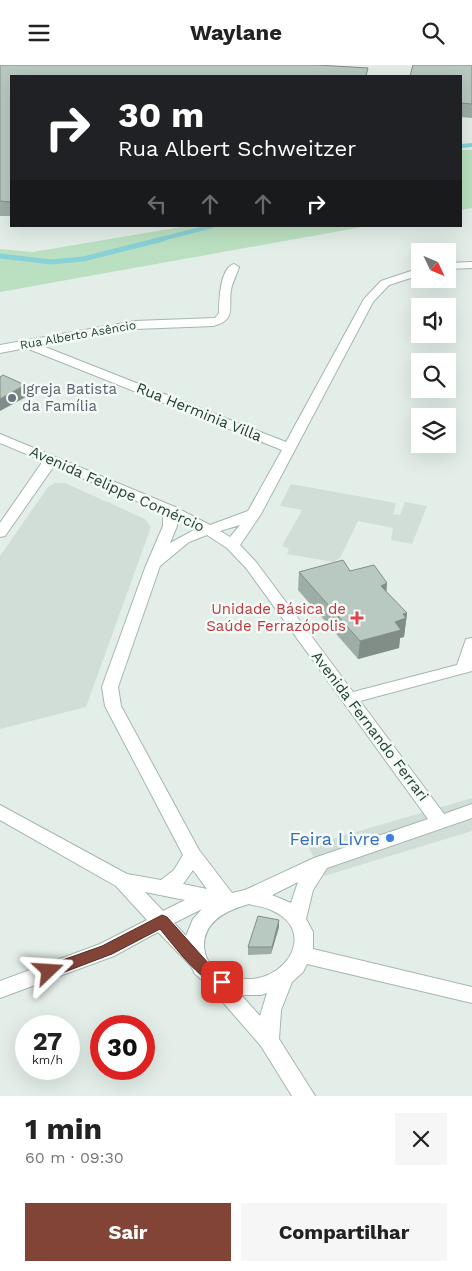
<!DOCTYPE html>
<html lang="pt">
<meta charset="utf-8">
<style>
:root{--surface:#fff;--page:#f6f6f6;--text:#222;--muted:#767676;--accent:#834438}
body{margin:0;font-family:"Work Sans",sans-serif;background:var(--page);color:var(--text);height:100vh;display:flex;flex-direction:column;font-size:19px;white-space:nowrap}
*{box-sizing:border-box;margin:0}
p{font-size:16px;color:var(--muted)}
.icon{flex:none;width:28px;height:28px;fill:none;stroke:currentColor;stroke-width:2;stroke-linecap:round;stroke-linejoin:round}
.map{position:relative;height:1031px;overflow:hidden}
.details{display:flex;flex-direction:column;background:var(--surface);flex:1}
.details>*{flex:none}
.hud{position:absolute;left:10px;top:10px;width:452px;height:152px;border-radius:0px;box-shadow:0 5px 20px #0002;background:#202124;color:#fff;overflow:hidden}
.needle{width:32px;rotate:134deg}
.fabs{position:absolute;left:411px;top:178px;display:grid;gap:10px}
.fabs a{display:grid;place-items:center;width:45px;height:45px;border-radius:0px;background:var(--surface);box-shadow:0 5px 20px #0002;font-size:25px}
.speed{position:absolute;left:15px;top:950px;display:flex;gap:10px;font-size:25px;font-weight:700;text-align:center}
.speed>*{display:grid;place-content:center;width:65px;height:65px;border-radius:50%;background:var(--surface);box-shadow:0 5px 20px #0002;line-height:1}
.speed small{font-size:12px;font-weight:400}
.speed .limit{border:8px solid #d22;background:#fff;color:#111}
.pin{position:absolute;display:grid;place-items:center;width:42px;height:42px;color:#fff;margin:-21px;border-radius:10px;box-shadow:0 2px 8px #0006}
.me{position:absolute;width:55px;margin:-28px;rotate:70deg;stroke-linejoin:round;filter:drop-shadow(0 0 4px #0008)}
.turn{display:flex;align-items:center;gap:18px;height:105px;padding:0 25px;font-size:22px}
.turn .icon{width:65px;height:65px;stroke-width:2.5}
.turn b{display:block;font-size:35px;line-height:42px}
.lanes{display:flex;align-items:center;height:48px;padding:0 25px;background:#0003;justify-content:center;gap:25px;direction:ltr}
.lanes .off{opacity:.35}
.round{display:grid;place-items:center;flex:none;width:52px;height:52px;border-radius:0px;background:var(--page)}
.headline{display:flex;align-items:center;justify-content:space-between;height:85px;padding:0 25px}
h1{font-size:30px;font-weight:700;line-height:38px}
.primary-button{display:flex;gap:10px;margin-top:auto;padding:10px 25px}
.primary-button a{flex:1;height:58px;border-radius:0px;background:var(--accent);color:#fff;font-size:20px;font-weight:700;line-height:58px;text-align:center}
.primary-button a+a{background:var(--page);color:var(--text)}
header{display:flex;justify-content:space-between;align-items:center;height:65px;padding:0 25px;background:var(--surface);font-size:22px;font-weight:700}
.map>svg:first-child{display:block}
</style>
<header><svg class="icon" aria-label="menu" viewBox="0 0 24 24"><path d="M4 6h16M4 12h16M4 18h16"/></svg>Waylane<svg class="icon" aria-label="search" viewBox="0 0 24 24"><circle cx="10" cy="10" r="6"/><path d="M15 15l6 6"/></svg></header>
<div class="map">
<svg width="472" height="1031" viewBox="0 0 472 1031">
<rect width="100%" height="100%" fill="#e3eee8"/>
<g fill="#d1ded7">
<polygon points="55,418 65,418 145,454 151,462 86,642 0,664 0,491 48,422"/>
<polygon points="291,419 396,438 393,449 400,450 405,437 427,441 412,479 391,475 393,463 358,456 340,493 333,497 287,489 289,484 282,481 302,445 280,441"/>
<polygon points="472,733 472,766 324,811 308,781"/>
</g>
<g fill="#bbe0c1">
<polygon points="461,85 472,85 472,143 461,145"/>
<polygon points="187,161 368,161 0,227 0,184 33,187"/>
</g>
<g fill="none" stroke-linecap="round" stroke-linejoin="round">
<g stroke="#88d1d6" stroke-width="4">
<polyline points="461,81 472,80"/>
<polyline points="158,175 212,161"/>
</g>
<polyline stroke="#88d1d6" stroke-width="5" points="0,191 51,197 83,194 163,174"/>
<defs>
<g id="street">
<polygon points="472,197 472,203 448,204 448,198"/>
<path d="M 234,199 L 239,202 C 237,209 232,218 231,225 C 228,243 237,255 213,261 L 135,264 L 40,280 L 286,377 L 364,234 L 381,216 L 420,203 L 420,210 L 389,220 L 373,237 L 261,449 L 240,480 L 256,497 L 353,627 L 457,600 L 466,574 L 472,573 L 472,606 L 360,636 L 444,749 L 472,739 L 472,753 L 327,803 L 313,825 L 306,854 L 313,867 L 313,884 L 472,922 L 472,938 L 307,899 L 303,907 L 292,917 L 281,945 L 279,974 L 315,1031 L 292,1031 L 261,981 L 208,920 L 195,909 L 191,901 L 158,867 L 114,891 L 0,933 L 0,916 L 100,879 L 147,855 L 116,821 L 0,755 L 0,740 L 127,809 L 161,815 L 174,805 L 183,790 L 105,641 L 102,622 L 145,503 L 163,461 L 163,447 L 54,401 L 5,471 L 0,472 L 0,458 L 43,396 L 0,378 L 0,369 L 175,442 L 210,460 L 248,446 L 282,385 L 26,283 L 0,288 L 0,280 L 135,256 L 215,253 L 219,248 C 219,236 220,203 234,199 ZM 177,454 L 196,464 L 170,478 L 177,461 ZM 240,460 L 230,472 L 220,466 ZM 207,470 L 227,483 L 246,503 L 428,754 L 314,793 L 245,825 L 232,828 L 199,785 L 121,641 L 118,622 L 160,501 L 189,477 ZM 193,805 L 207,824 L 183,819 ZM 298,817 L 291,838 L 272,830 ZM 145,827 L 185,835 L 163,846 ZM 249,839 C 256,841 265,842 271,845 C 330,870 266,946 211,899 C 206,894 205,889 204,882 C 203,856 227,845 249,839 ZM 202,844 L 193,854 L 186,871 L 174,858 ZM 267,928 L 260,951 L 241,930 L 261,930 Z"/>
</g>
</defs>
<use href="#street" stroke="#a5b7af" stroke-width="2"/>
<use href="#street" fill="#fff" fill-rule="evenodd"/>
</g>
<g fill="#9eada6">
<polygon points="0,0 11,11 11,151 0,151"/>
<polygon points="472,0 472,53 461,52 461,11"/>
<polygon points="350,506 386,527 407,548 404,572 400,573 399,583 358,594 298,525 299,507"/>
<polygon points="279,855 279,862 271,889 248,890 248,882"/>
</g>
<g fill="#818d87">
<polygon points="25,320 26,332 0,346 0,334"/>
<polygon points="387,518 386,536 381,521"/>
<polygon points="407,548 404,572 400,573 399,583 358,594 360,576 403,549"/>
<polygon points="279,855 279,862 271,889 272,882"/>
</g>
<g fill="#b8c9c1" stroke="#818d87">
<polygon points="0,0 317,0 368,3 366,11 11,11 11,137 0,136"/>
<polygon points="413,0 472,0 472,39 461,38 461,11 410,11"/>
<polygon points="3,310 25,320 0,334 0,312"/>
<polygon points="343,495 350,506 374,500 387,518 381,521 407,548 403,549 406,553 395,557 401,565 360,576 299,507"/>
<polygon points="258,851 279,855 272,882 248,882"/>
</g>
<path fill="#834438" stroke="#552c24" d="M 162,850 L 167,852 L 210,900 L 227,912 L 229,917 L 227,921 C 208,928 172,878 160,864 L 112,889 L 54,911 L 49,912 L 43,911 L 41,906 L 43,902 L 102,881 Z"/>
<circle fill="#6b7280" stroke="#f4faf6" stroke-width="2" cx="12" cy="333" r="5"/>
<path fill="#e0444e" stroke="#f4faf6" stroke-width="2" d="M354.5 545.5h5v5h5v5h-5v5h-5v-5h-5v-5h5z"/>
<circle fill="#3f7fe0" stroke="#f4faf6" stroke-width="2" cx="390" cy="773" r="5"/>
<g text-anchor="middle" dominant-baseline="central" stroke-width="5" stroke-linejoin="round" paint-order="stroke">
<g font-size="12" fill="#214135" stroke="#f4faf6">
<text transform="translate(78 270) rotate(-10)">Rua Alberto Asêncio</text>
</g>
<g font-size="15" fill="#5b616d" stroke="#f4faf6" text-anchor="start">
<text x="22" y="324">Igreja Batista<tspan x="22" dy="17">da Família</tspan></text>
</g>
<g font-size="15" fill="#214135" stroke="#f4faf6">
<text transform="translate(199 347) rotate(22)">Rua Herminia Villa</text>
<text transform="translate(117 424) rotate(24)">Avenida Felippe Comércio</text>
<text transform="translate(370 661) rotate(53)">Avenida Fernando Ferrari</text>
</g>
<g font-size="15" fill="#be3a42" stroke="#f4faf6" text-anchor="end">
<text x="346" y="544">Unidade Básica de<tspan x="346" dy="17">Saúde Ferrazópolis</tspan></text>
</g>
<g font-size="18" fill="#366cbe" stroke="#f4faf6" text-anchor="end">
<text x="380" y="773">Feira Livre</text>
</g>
</g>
</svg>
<div class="fabs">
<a><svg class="needle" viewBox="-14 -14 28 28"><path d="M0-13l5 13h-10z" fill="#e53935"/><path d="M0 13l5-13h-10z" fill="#767676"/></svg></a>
<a><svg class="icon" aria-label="sound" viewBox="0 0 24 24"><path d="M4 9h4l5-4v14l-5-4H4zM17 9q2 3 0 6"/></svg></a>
<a><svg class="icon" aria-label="search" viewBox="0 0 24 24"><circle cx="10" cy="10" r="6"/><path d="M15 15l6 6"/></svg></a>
<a><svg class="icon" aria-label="layers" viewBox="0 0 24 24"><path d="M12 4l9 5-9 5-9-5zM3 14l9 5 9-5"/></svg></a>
</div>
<div class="speed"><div>27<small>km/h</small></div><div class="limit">30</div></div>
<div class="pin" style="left:222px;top:917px;background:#d93025"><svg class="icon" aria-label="arrive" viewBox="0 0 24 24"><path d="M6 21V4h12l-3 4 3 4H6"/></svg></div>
<svg class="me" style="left:49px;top:906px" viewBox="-20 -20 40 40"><path d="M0-17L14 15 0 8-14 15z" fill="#834438" stroke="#fff" stroke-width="4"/></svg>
<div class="hud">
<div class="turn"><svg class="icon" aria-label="right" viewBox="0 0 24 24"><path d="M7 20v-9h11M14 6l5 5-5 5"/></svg><div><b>30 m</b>Rua Albert Schweitzer</div></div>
<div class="lanes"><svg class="icon off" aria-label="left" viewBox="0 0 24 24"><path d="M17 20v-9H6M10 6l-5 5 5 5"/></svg><svg class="icon off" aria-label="ahead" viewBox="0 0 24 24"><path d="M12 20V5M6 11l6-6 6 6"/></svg><svg class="icon off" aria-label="ahead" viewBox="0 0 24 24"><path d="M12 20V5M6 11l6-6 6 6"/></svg><svg class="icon" aria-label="right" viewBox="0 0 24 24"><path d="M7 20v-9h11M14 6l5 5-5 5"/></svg></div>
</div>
</div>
<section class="details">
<div class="headline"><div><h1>1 min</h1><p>60 m · 09:30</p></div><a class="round"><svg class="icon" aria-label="close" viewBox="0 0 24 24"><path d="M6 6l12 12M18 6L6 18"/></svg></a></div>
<div class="primary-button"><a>Sair</a><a>Compartilhar</a></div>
</section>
